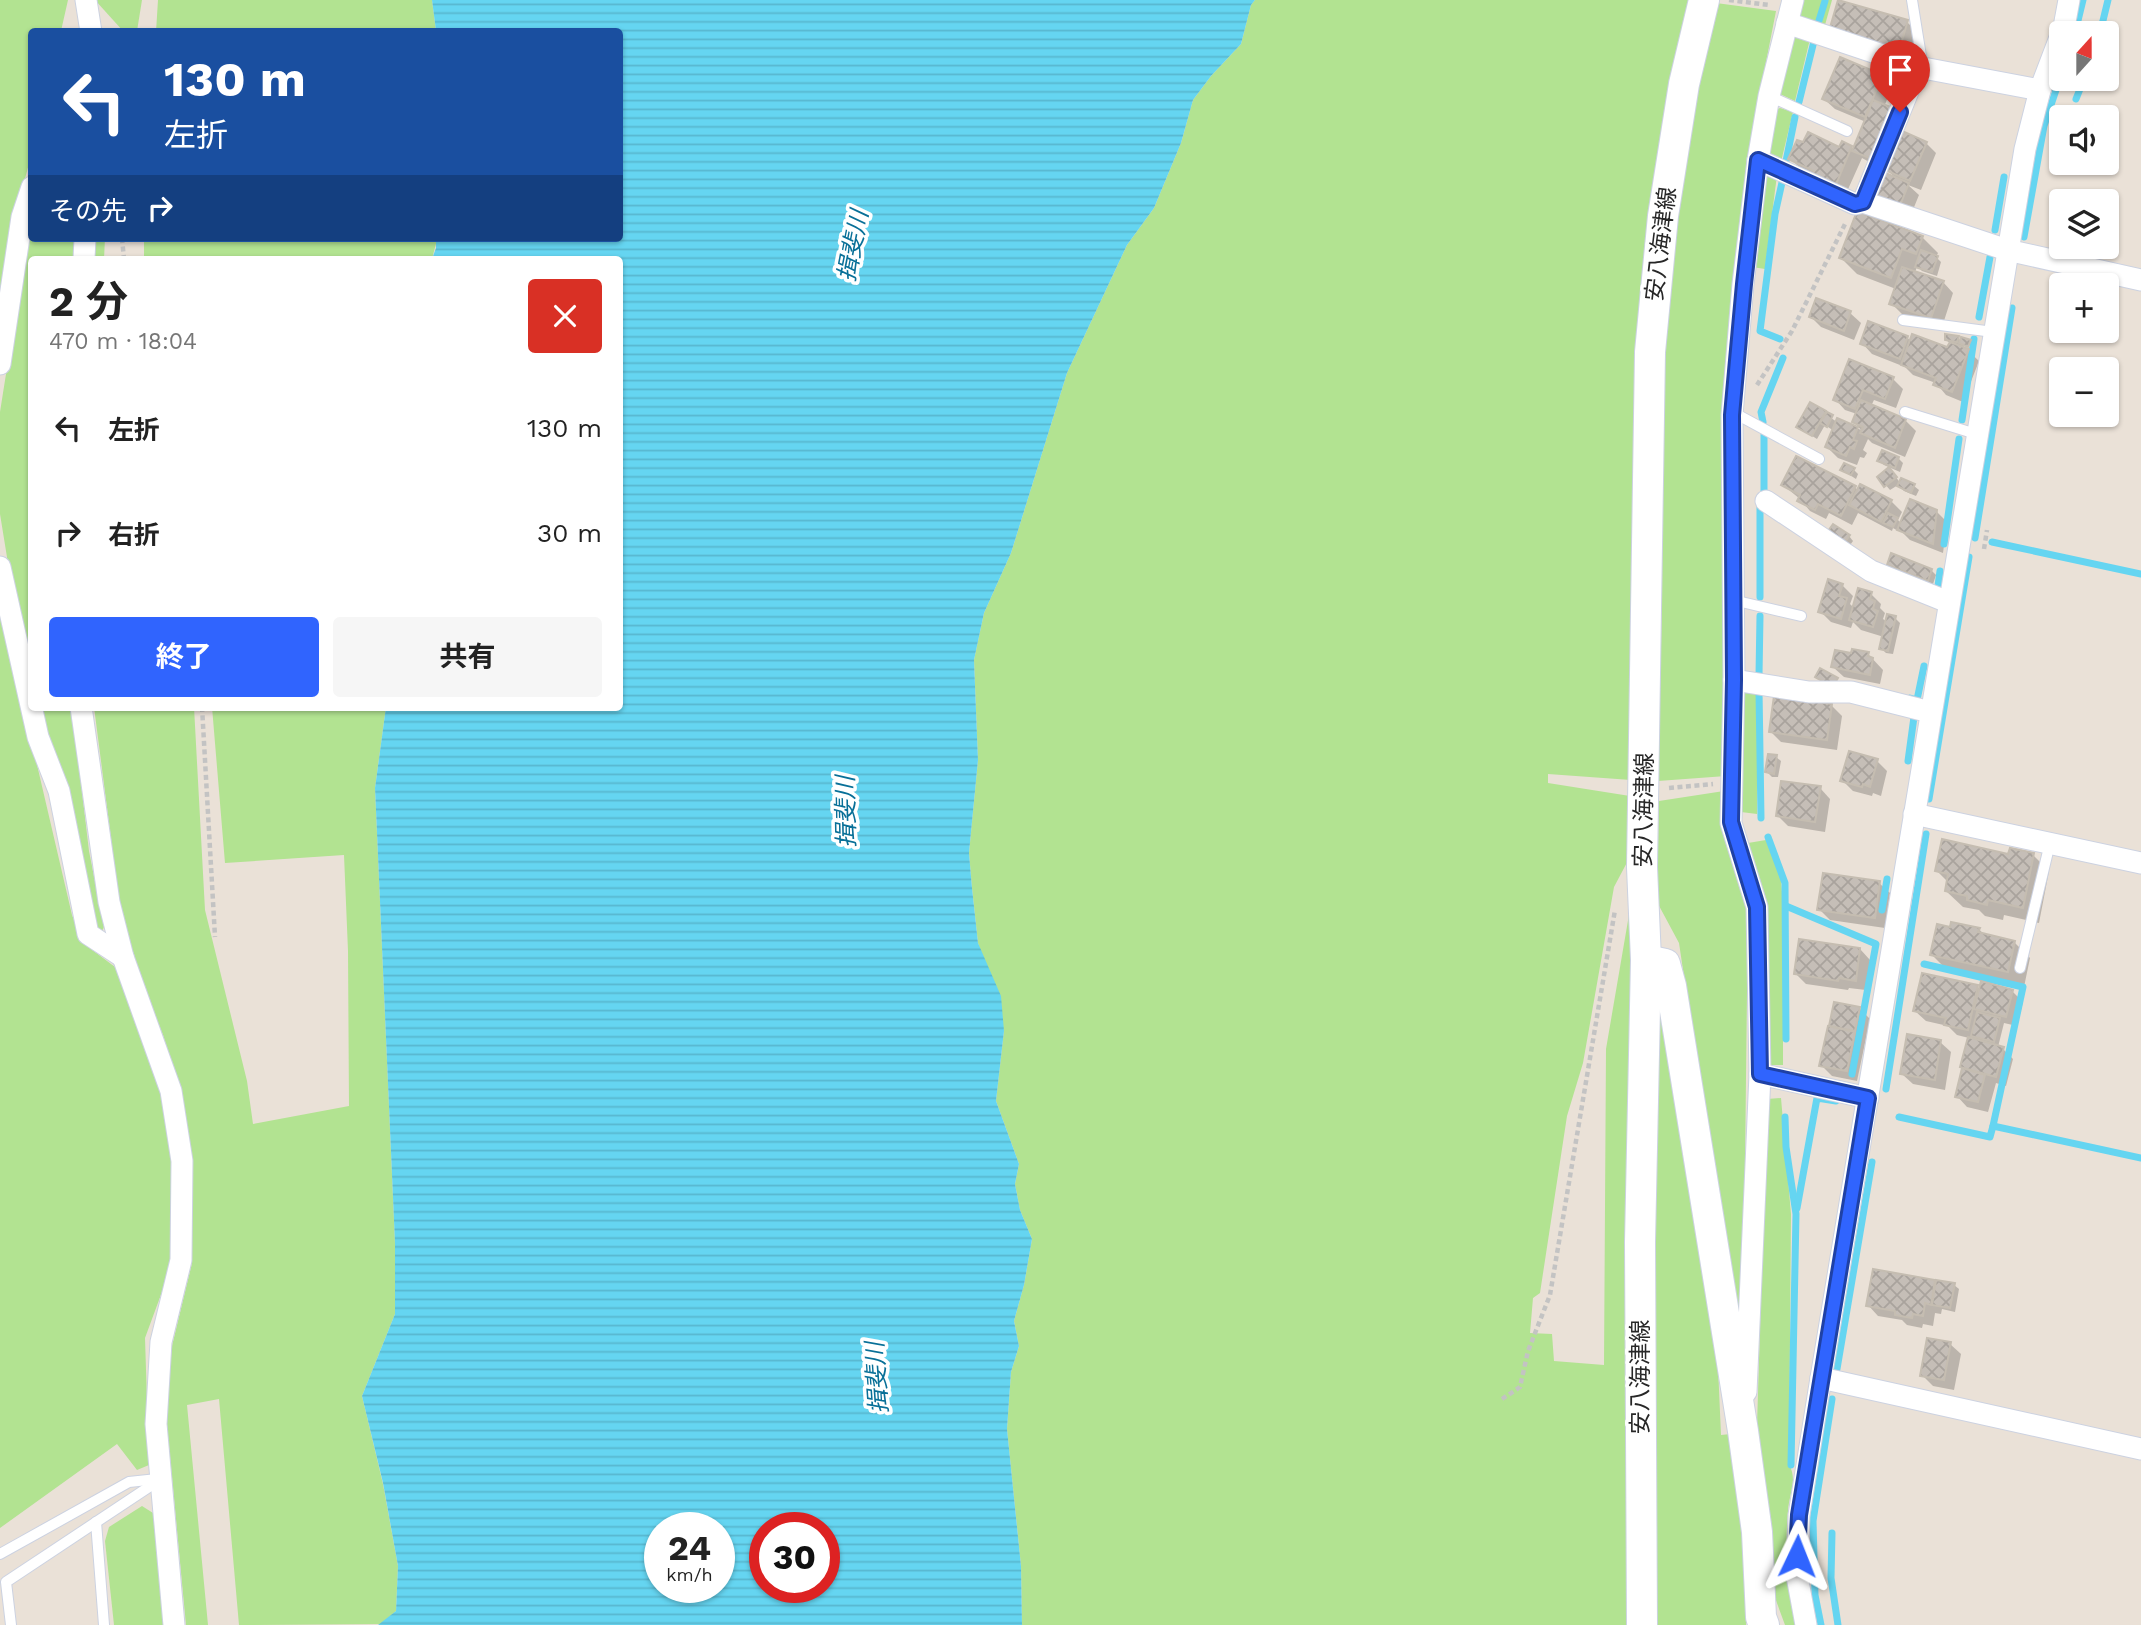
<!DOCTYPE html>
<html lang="ja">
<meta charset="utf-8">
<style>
:root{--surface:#fff;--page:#f6f6f6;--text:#222;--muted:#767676;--accent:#3064fe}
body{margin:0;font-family:"Work Sans","Noto Sans JP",sans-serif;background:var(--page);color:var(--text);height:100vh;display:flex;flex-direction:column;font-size:26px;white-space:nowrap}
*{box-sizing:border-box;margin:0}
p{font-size:23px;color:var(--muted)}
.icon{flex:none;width:38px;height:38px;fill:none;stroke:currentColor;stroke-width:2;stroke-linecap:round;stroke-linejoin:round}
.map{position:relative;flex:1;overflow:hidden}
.sheet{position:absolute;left:28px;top:256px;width:595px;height:455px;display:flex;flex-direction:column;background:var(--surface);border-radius:7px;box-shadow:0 2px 5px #0004}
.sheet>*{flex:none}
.top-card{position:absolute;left:28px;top:28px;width:595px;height:214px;border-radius:7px;box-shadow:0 2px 5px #0004;background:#1a4fa0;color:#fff;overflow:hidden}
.needle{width:46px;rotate:21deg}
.tools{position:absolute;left:2049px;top:21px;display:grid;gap:14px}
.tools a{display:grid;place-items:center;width:70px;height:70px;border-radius:7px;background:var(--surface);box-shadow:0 2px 5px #0004;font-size:35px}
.speed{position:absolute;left:644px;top:1512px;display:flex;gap:14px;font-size:35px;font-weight:700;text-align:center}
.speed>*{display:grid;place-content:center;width:91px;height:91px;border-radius:50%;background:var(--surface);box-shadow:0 2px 5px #0004;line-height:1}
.speed small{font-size:18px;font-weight:400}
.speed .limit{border:10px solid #d22;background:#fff;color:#111}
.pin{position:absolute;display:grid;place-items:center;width:60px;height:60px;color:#fff;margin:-72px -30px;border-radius:50% 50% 50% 0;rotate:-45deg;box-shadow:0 0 7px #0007}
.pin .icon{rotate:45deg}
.me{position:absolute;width:77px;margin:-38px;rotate:2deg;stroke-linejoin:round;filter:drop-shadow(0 0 5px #0008)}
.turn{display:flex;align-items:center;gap:24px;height:147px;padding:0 21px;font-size:32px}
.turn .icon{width:91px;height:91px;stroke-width:2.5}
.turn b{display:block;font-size:49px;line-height:60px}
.then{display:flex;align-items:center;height:66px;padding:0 21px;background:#0003;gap:14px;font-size:26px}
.round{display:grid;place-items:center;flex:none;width:74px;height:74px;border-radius:7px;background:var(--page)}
.overview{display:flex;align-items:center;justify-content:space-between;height:119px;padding:0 21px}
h1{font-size:42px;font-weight:700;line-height:52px}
.primary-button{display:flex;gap:14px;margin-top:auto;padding:14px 21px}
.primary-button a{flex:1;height:80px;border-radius:7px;background:var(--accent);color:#fff;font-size:28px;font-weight:700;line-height:80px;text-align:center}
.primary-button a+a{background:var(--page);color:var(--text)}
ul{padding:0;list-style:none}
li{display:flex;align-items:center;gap:21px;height:105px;padding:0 21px}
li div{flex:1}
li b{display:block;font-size:26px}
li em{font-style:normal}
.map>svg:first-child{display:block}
</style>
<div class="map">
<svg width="2141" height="1625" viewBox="0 0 2141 1625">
<defs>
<pattern id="water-rules" width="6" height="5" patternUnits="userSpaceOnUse" patternTransform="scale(1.75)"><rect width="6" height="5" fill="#65d5f1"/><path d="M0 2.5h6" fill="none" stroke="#58b7cf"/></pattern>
<pattern id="building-cross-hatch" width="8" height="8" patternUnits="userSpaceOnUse" patternTransform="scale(1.75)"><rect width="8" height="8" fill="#c5beb7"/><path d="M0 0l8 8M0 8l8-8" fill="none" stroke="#a9a39d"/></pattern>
</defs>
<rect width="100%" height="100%" fill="#eae1d7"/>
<g fill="#b2e391">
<polygon points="0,0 68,0 61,31 32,32 31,156 18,205 0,313"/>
<polygon points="95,0 142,0 137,31 123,31"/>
<polygon points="158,0 432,0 436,31 156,32"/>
<polygon points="1255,0 1690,0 1672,75 1650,205 1636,345 1631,780 1548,774 1548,783 1630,796 1632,853 1614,887 1583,1063 1567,1116 1540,1293 1533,1298 1530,1333 1552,1334 1554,1361 1604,1365 1606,1049 1631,903 1626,1625 1022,1625 1021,1566 1007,1429 1011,1372 1019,1346 1014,1321 1024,1285 1032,1239 1020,1210 1015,1184 1019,1164 996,1101 1004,1031 978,943 972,888 969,853 978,760 974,660 984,613 1011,553 1067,373 1127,245 1154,208 1181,143 1193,100 1211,76 1241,44 1251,5"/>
<polygon points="1801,0 1832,0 1823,32 1800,20 1797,13"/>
<polygon points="1716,3 1776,11 1748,154 1731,323 1726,776 1658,781 1662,602 1663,354 1677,220 1697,91"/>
<polygon points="1797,33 1810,39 1795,101 1780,94 1790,41"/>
<polygon points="1780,108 1793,112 1780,166 1767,159 1775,110"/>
<polygon points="1764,170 1777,175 1765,269 1752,267"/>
<polygon points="31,216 32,238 74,238 73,259 32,259 31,672 12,588 0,514 0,412"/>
<polygon points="93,238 105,238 104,259 91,259"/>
<polygon points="144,238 436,238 437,240 432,259 144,259"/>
<polygon points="0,606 72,915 83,943 119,970 162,1093 172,1159 173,1262 145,1338 149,1465 137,1470 117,1444 0,1528"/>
<polygon points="1742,688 1757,690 1757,814 1741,812"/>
<polygon points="40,707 72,707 89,851 104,927 101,933 96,931"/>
<polygon points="94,707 194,707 205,910 247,1081 253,1124 349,1106 348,951 344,855 225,863 212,707 386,707 375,788 395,1243 395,1314 362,1396 383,1484 398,1566 396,1611 381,1624 239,1625 219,1399 187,1405 208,1625 186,1625 166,1414 172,1346 192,1263 192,1168 181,1095 163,1035 136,968 119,900"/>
<polygon points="1724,791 1748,905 1743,1338 1739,1343 1679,943 1657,902 1659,801"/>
<polygon points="1766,840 1781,879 1783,905 1783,1065 1767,1065 1765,904 1748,843"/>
<polygon points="1656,975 1718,1367 1721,1435 1731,1434 1745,1525 1746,1625 1652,1625"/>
<path d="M 1781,1098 L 1791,1214 L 1789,1464 C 1798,1482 1789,1493 1788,1511 C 1784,1549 1790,1588 1795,1625 L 1785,1625 L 1774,1595 L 1772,1527 L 1757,1426 L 1767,1099 Z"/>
<polygon points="142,1506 153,1513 166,1625 114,1625 105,1541 109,1527"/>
</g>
<path fill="url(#water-rules)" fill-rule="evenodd" d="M 432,0 L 1255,0 L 1251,5 L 1241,44 L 1211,76 L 1193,100 L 1181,143 L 1154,208 L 1127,245 L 1067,373 L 1011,553 L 984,613 L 974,660 L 978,760 L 969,853 L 972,888 L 978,943 L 1001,996 L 1004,1031 L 996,1101 L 1019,1164 L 1015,1184 L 1020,1210 L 1032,1239 L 1024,1285 L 1014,1321 L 1019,1346 L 1011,1372 L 1007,1429 L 1021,1566 L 1022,1625 L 378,1625 L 396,1611 L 398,1566 L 383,1483 L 362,1396 L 395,1314 L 395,1243 L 375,788 L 386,707 L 620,707 L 620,259 L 432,259 L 436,248 L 436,238 L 620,238 L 620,32 L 436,31 ZM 660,1528 L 719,1528 L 719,1587 L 660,1587 ZM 765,1528 L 824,1528 L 824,1587 L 765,1587 Z"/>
<g fill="#0003">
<polygon points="1907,22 1917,32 1909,61 1842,41"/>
<polygon points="1882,77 1892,87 1884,107 1882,169 1862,158 1845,196 1801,169 1790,158 1851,147 1854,150 1866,122 1835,109 1824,99"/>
<polygon points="1926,143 1936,153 1921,190 1908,185 1919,195 1910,217 1875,196 1898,180 1887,170"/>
<polygon points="1922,237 1938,253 1936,257 1941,262 1937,276 1922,271 1917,266 1915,273 1943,282 1953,293 1942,327 1902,314 1891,303 1896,289 1857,274 1841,258"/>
<polygon points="1850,313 1861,323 1854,340 1821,327 1811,317"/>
<polygon points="1907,337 1911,342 1948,350 1951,344 1946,340 1958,338 1961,341 1970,342 1974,347 1964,343 1964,347 1979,361 1963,402 1946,395 1936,383 1913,375 1905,367 1872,354 1862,343"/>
<polygon points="1893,379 1903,389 1896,408 1874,400 1871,406 1905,420 1916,431 1905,457 1872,443 1868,439 1863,450 1867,453 1864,458 1860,457 1857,465 1838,458 1827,447 1834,431 1825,425 1817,439 1798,427 1810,404 1837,422 1838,420 1861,430 1854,422 1857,414 1845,410 1835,399"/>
<polygon points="1898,458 1903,463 1900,472 1884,465 1879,461"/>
<polygon points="1842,470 1854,470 1858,474 1856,479"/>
<polygon points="1894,474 1900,483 1914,486 1919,490 1916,496 1904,491 1898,485 1890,490 1879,477"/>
<polygon points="1783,485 1855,487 1858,491 1861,486 1891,501 1902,512 1898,520 1902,524 1936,511 1947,522 1943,553 1910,540 1899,529 1898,531 1893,528 1892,531 1858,513 1852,525 1829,513 1826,519 1810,511 1800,499"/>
<polygon points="1849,536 1853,541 1848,548 1833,539"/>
<polygon points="1889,564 1931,570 1936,575 1933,584 1894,569"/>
<polygon points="1842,585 1853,596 1850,604 1854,608 1871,594 1881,604 1880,608 1885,613 1883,619 1887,622 1895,618 1900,623 1893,654 1886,653 1881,648 1884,637 1861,630 1853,622 1851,628 1831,622 1820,611"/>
<polygon points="1868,654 1883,670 1880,684 1844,677 1833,667"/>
<polygon points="1831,705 1842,716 1837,750 1781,742 1771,732"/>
<polygon points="1776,757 1781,761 1778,777 1772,777 1767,772"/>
<polygon points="1877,761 1887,771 1881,796 1873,793 1872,796 1853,791 1842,780"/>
<polygon points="1820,788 1830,799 1825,832 1788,826 1778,816"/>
<polygon points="2033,855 2049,871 2039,923 2004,915 2003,920 1985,916 1979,910 1963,907 1946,891 1948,882 1937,871 2010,856"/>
<polygon points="1879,883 1890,893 1885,928 1830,920 1819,909"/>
<polygon points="1951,929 1979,929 1985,936 2014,942 2030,958 2024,987 1948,971 1932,955"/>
<polygon points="1860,949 1870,960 1866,990 1849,988 1848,990 1806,984 1796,974"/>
<polygon points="1977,987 1981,990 2012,991 2023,1002 2017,1026 2004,1023 1998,1047 2003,1049 2013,1059 2006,1086 1996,1083 1988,1112 1967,1107 1957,1096 1969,1038 1957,1035 1948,1026 1926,1021 1915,1011"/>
<polygon points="1835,1004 1859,1008 1870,1019 1857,1081 1832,1076 1821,1065"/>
<polygon points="1940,1042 1951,1052 1945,1090 1913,1084 1902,1074"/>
<polygon points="1934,1282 1937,1285 1954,1285 1959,1289 1955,1312 1942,1309 1941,1314 1935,1313 1933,1326 1923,1324 1922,1328 1907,1325 1902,1320 1878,1316 1868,1305"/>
<polygon points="1950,1344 1961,1354 1954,1390 1933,1386 1922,1375"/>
</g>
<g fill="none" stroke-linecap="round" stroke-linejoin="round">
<g stroke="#65d5f1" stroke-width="7">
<polyline points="1817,27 1825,1"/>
<polyline points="2075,33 2083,0"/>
<polyline points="2100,33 2108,0"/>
<polyline points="2076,99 2084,79"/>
<polyline points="1799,102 1814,41"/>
<polyline points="1785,166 1795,117"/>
<polyline points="1995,230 2004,177"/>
<polyline points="2024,237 2044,126 2062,72"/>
<polyline points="1979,317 1990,257"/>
<polyline points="1780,339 1760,331 1775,214 1783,178"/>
<polyline points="1962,420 1974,339"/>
<polyline points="1763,422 1761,412 1783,358"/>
<polyline points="1764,435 1764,494"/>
<polyline points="1975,538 2012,308"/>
<polyline points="1992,542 2141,574"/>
<polyline points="1944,544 1959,439"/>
<polyline points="1938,586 1940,571"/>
<polyline points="1760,597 1760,504"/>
<polyline points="1759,675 1760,616"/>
<polyline points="1759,690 1761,818"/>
<polyline points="1910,698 1917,700 1924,666"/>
<polyline points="1908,761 1914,717"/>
<polyline points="1929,799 1969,557"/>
<polyline points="1768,837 1785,883 1786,1039"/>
<polyline points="1786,906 1876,944 1852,1074"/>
<polyline points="1882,910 1887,879"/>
<polyline points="1924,964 2023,987 1993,1126"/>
<polyline points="1886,1089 1926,834"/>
<polyline points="1785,1117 1786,1147 1796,1214 1791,1465"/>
<polyline points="1899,1117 1990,1137 1993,1126 2141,1158"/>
<polyline points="1797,1208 1817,1098 1836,1101"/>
<polyline points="1837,1369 1872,1162"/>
<polyline points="1832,1533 1831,1578 1838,1625"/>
<polyline points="1821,1625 1815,1595 1813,1521 1832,1399"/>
</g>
</g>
<g fill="url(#building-cross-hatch)" stroke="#c5bdb1" stroke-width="2">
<polygon points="1838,0 1908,20 1899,51 1829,31"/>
<polygon points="1840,57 1883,75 1865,117 1822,99"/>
<polygon points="1873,100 1893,108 1872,159 1852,151"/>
<polygon points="1902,131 1927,142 1910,181 1885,170"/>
<polygon points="1808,132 1839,147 1842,141 1852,146 1835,187 1812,176 1814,171 1788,159 1797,140 1803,142"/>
<polygon points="1883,172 1909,183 1899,208 1873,197"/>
<polygon points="1857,211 1923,236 1916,254 1902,249 1891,278 1839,258"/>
<polygon points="1921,250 1938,256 1932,272 1915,267"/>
<polygon points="1902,267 1944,281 1931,318 1889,304"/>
<polygon points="1816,298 1851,311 1844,331 1809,317"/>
<polygon points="1868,321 1908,336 1900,359 1860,344"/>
<polygon points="1912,334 1947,347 1950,342 1969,349 1952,392 1933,385 1936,378 1901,365"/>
<polygon points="1945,334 1959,336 1957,342 1945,340"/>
<polygon points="1961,337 1971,340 1968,347 1959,343"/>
<polygon points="1849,359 1894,377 1885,399 1863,390 1855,409 1833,400"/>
<polygon points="1861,400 1906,419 1895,448 1860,433 1863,427 1852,422"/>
<polygon points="1810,402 1826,411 1812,436 1796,427"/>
<polygon points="1827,412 1833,415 1827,427 1820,423"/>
<polygon points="1837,418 1858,427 1853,440 1857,441 1854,449 1850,447 1846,456 1825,447"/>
<polygon points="1882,450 1899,457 1895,468 1877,461"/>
<polygon points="1796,456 1856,486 1841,516 1818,504 1815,510 1797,501 1800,495 1781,485"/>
<polygon points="1844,463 1855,468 1851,475 1840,470"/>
<polygon points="1889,467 1897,477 1884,487 1877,477"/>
<polygon points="1901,478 1915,484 1911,493 1897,486"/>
<polygon points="1860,484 1892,500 1881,522 1849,505"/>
<polygon points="1910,499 1937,510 1933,544 1897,530"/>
<polygon points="1888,513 1898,518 1893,527 1883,523"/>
<polygon points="1833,524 1850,535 1843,545 1826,534"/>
<polygon points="1891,553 1932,569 1928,581 1887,565"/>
<polygon points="1828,579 1843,584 1839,596 1847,598 1841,619 1818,612"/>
<polygon points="1858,588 1872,592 1870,599 1875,601 1873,609 1878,611 1873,627 1849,620"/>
<polygon points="1887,614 1896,616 1888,651 1879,649"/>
<polygon points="1852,649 1869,652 1868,656 1873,658 1870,675 1831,667 1835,650 1851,653"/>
<polygon points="1820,668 1838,678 1833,687 1815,677"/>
<polygon points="1774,696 1832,704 1827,740 1769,732"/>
<polygon points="1849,751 1878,759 1870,787 1863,784 1862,787 1840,781"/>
<polygon points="1768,754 1777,755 1774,774 1765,772"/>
<polygon points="1781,781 1821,786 1815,822 1776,816"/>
<polygon points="1942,839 2008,854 2010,848 2034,853 2023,908 1988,900 1987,905 1967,900 1967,896 1945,891 1948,874 1935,871"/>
<polygon points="1823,873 1880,881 1875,918 1817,910"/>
<polygon points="1951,922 1980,928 1978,932 2015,941 2008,972 1930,955 1937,924 1950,927"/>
<polygon points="1799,939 1860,948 1856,981 1839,978 1838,981 1794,974"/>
<polygon points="1922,973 1978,985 1968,1030 1944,1025 1946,1018 1913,1011"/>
<polygon points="1981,981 2013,990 2006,1017 1974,1009"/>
<polygon points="1834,1002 1860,1007 1855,1031 1829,1026"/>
<polygon points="1977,1012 2000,1018 1994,1042 1971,1036"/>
<polygon points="1828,1026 1855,1032 1847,1071 1819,1066"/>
<polygon points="1907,1034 1941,1040 1935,1080 1900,1074"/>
<polygon points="1968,1037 2004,1047 1996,1077 1960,1067"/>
<polygon points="1962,1068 1985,1075 1978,1102 1955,1097"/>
<polygon points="1873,1269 1935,1280 1931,1305 1925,1303 1923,1316 1913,1314 1912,1318 1895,1315 1895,1311 1866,1306"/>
<polygon points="1936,1280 1955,1283 1950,1308 1932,1305"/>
<polygon points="1927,1338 1951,1342 1944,1380 1920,1376"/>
</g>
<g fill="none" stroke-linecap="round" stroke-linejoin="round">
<defs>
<g id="lane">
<polyline points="1912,0 1921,56 1918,67"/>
<polyline points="1769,96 1847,131"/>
<polyline points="1903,320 1993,332"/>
<polyline points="1905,412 1976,434"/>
<polyline points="1732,415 1738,415 1819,459"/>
<polyline points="1733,600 1801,616"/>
<polyline points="2020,968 2050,843"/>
<polyline points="96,1522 104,1625"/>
<polyline points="0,1554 129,1482 157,1479"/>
<polyline points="11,1625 6,1582 161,1479"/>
</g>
<g id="street">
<polyline points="86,0 91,32"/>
<polyline points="1787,23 1918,67 2040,90"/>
<polyline points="1758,160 1855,204 1863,202 2007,250 2141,280"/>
<polyline points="1863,202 1918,67"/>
<polyline points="84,259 85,238"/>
<polyline points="0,364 22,217 32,187"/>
<polyline points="1766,501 1871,571 1948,602"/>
<polyline points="0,567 38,737 59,791 88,934 123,957"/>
<polyline points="1734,680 1809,692 1851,692 1930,712"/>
<polyline points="81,707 109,902 123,957 171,1091 182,1161 181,1260 161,1342 156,1424 174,1625"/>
<polyline points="1914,814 2141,863"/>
<polyline points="1760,1074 1868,1098"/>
<polyline points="1821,1378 2141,1449"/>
<polyline points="1746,1392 1760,1074 1757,907 1731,823 1734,680 1732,415 1743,284 1758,160 1769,96 1793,0"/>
<polyline points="1806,1625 1797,1576 1799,1515 1821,1378 2025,149 2040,90 2064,27 2069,0"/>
</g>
<g id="secondary">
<polyline points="1646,960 1665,964 1671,986 1743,1431 1757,1532 1761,1617 1764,1625"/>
<polyline points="1642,1625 1640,1242 1646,960 1642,867 1650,352 1663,216 1684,84 1704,0"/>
</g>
</defs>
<use href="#lane" stroke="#ccd2e1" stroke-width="12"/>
<use href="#street" stroke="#ccd2e1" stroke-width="23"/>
<use href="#secondary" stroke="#ccd2e1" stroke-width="32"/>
<g stroke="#c3c3c3" stroke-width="4.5" stroke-dasharray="5 3.5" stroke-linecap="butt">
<polyline points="1729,0 1769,5"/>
<polyline points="122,238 124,259"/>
<polyline points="1757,385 1792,331 1845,224"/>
<polyline points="1984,549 1987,530"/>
<polyline points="202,707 215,937"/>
<polyline points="1669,788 1713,784"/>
<polyline points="1502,1399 1520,1387 1528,1351 1550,1295 1615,910"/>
</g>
<use href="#lane" stroke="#fff" stroke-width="10"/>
<use href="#street" stroke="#fff" stroke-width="21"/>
<use href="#secondary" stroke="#fff" stroke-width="30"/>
</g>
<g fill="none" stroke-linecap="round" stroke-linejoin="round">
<defs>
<polyline id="route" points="1797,1556 1799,1515 1868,1098 1760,1074 1757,907 1731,822 1734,680 1732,415 1744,284 1758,160 1855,204 1863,202 1900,112"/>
</defs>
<use href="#route" stroke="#1f41a5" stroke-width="18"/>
<use href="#route" stroke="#3064fe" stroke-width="12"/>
</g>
<g text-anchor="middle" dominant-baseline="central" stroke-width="7" stroke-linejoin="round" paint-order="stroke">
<g font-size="23" fill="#272727" stroke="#fff">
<text transform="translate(1661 244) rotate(-83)">安八海津線</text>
<text transform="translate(1644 810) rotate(-89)">安八海津線</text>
<text transform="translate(1640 1377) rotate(-90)">安八海津線</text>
</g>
<g font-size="24" font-style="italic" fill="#097098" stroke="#fff">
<text transform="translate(853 246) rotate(-79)">揖斐川</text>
<text transform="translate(846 812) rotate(-91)">揖斐川</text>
<text transform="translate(877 1378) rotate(-94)">揖斐川</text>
</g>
</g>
</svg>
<div class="tools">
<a><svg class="needle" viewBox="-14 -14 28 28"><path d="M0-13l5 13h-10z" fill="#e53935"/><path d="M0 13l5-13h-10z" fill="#767676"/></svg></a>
<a><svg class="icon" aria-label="sound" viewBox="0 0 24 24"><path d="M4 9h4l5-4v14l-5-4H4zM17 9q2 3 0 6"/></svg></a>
<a><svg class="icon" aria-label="layers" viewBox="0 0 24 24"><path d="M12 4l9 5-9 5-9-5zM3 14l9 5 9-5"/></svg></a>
<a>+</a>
<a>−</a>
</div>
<div class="speed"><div>24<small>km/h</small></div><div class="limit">30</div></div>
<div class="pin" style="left:1900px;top:112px;background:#d93025"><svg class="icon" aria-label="arrive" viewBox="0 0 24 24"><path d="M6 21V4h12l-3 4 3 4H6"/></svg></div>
<svg class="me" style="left:1797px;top:1556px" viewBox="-20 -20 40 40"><path d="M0-17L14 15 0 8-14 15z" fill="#3064fe" stroke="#fff" stroke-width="4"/></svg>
<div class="top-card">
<div class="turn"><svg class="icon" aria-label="left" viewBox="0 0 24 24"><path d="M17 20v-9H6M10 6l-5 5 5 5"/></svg><div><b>130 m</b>左折</div></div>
<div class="then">その先<svg class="icon" aria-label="right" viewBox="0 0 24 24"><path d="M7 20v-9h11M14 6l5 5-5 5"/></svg></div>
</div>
<section class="sheet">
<div class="overview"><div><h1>2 分</h1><p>470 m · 18:04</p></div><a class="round" style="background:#d93025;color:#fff"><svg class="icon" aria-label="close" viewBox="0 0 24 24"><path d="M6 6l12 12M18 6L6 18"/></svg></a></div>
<ul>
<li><svg class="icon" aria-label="left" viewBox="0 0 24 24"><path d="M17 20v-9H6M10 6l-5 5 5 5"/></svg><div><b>左折</b></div><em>130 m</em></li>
<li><svg class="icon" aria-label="right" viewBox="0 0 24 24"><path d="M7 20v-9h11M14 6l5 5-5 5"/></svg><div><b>右折</b></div><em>30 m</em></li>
</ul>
<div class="primary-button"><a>終了</a><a>共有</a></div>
</section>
</div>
